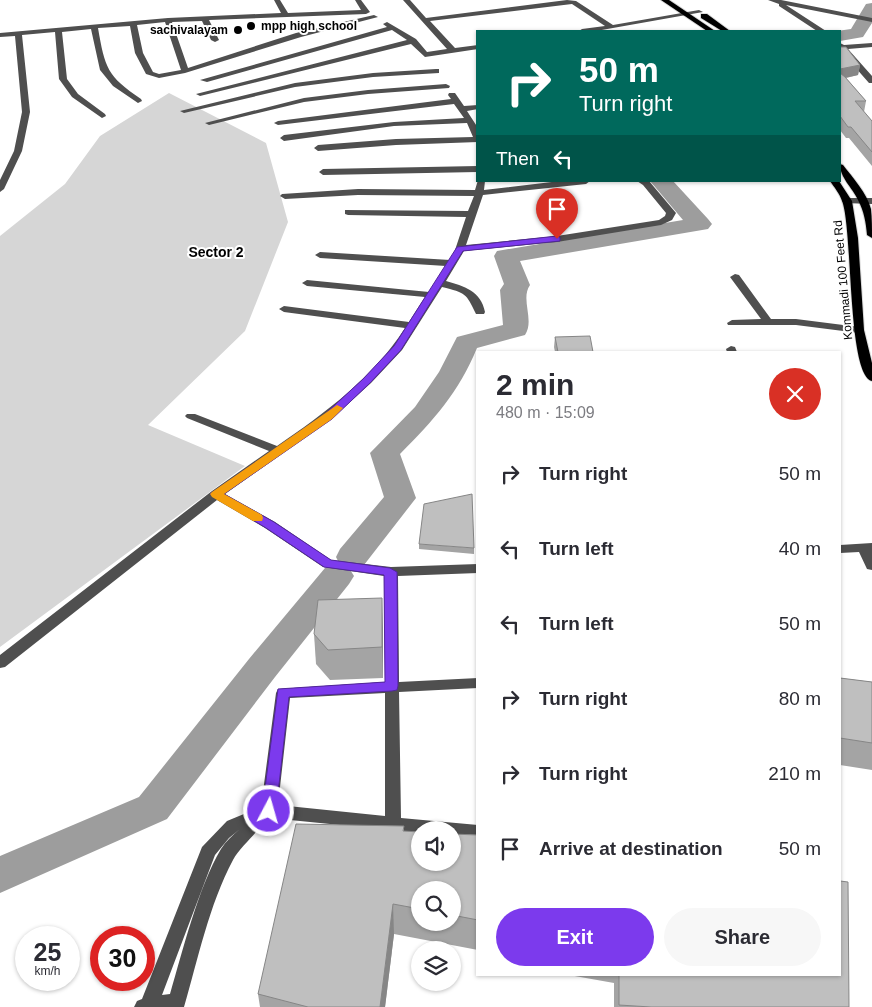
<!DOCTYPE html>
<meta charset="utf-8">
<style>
:root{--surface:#fff;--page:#f7f7f7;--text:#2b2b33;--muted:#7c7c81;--accent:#7c3aed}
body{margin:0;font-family:Arial,sans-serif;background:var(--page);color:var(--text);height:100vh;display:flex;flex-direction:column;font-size:19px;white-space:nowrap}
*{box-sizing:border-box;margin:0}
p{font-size:16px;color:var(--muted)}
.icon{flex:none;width:28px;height:28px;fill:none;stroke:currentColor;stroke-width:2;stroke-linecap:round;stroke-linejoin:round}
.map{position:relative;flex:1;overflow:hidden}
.sheet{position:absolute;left:476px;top:351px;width:365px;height:625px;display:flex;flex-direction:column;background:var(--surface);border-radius:0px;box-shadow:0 1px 4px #0004}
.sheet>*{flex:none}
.top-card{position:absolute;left:476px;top:30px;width:365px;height:152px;border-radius:0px;box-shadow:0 1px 4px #0004;background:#00695c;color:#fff;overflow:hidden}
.tools{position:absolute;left:411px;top:821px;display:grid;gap:10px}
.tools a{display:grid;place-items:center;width:50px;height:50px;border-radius:50%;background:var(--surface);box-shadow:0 1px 4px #0004;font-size:25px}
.speed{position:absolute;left:15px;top:926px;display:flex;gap:10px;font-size:25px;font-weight:700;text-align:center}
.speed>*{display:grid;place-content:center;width:65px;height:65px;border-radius:50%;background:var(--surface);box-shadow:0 1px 4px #0004;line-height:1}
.speed small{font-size:12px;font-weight:400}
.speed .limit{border:8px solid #d22;background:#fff;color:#111}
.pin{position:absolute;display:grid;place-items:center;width:42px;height:42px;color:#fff;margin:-51px -21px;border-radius:50% 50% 50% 0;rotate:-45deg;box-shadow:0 0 5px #0007}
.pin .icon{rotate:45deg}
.me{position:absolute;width:55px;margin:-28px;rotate:6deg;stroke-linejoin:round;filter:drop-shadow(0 0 4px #0008)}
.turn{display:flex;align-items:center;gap:18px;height:105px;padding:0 20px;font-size:22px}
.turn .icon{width:65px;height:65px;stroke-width:2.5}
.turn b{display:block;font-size:35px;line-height:42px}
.then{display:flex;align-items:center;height:48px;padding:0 20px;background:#0003;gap:10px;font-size:19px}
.round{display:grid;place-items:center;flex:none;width:52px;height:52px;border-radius:26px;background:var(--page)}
.headline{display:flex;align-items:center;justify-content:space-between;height:85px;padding:0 20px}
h1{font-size:30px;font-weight:700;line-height:38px}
.cta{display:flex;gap:10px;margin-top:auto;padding:10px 20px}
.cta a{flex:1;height:58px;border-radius:30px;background:var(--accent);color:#fff;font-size:20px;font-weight:700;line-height:58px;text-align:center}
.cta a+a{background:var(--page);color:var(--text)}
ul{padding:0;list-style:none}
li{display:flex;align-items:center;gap:15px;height:75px;padding:0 20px}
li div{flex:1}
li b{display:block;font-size:19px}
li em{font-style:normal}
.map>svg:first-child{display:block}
</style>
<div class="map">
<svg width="872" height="1007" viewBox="0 0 872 1007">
<rect width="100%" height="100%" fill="#fff"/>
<polygon fill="#d6d6d6" points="169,93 266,143 288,222 245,331 148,425 245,466 0,647 0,236 65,184 100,136"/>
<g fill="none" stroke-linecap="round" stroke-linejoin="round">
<g fill="#9d9d9d" fill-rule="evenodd">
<polygon points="872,3 872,23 863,37 840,41 840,31 837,31 851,29 866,4"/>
<path d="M 650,181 L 673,181 L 708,219 L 712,224 L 708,229 L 520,261 L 530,285 C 520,299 535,320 525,335 L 477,348 C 459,392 433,421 400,454 L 416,498 L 364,565 L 352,568 L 340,565 L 336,557 L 340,549 L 384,497 L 370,453 L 415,407 L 439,372 L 457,337 L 503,325 L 500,290 L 504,284 L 494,256 L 497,251 L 683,220 Z"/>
<polygon points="337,565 349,568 354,576 349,584 275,677 167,819 0,893 0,856 139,797 249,659 325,568"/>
</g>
<defs>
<g id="major">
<polygon points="661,0 669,0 715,31 707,31"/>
<polygon points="701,14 707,14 730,31 722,31 701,18"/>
<path d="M 840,164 L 843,165 C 853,178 867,193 871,209 C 872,218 872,229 872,238 L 867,235 C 866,223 864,211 858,200 C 852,187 840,178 840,164 Z"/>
<path d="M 830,181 L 839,181 L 852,201 L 858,238 L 864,330 L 872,363 L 872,381 C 847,375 853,228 842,201 C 840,194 834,187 830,181 Z"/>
</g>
</defs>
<use href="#major" stroke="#dbdbdb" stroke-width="2"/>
<g fill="#4f4f4f" fill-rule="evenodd">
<path d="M 274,0 L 280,0 L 288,13 L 361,10 L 355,0 L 361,0 L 370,12 L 366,14 L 209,20 L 219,40 L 215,42 L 211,40 L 202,21 L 172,22 L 188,68 L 296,33 L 374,15 L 378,17 L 301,37 L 185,73 L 159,78 L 146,74 L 135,53 L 130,26 L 98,28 C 105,68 107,76 141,99 L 142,101 L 138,103 L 113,86 L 100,70 L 91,29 L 62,32 L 67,79 L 78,94 L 105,114 L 106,116 L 102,118 L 72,97 L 59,79 L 55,32 L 22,35 L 30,112 L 22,151 L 4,189 L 0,192 L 0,180 L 14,151 L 22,112 L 15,36 L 0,37 L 0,33 L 168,18 L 281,13 ZM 165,22 L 181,70 L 159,74 L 153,72 L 143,53 L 137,25 Z"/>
<polygon points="403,0 410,0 426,18 567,0 576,1 613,25 699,10 703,12 596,31 579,31 582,29 605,26 572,4 430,21 455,48 478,45 478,49 425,57 411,44 200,96 196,94 407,40 392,30 207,82 200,80 387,27 383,24 387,22 416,39 427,52 447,49"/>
<polygon points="768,0 781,0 872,18 872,22 786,5 826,31 817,31 779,6 779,4"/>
<polygon points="840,43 844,45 872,43 872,47 848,49 872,76 872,83 869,83 840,50"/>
<polygon points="436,69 439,69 439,73 373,77 295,87 184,113 180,111 295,83 373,73"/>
<polygon points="446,84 450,86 449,88 368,94 304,102 209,125 205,123 304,98 368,90"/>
<polygon points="449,93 455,93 464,106 478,105 478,109 467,111 478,128 478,142 396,145 318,151 314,148 318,145 396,139 473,137 467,123 394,126 284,141 280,138 284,135 394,122 464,118 454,104 278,125 274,123 278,121 451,99 448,95"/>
<polygon points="478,166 478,172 323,175 319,172 323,169"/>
<path d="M 478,180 L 478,181 L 485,181 L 484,190 L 560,181 L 590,181 L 586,184 L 483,195 L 466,245 L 557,236 L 659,220 L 665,216 L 666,213 L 643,185 L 637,181 L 649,181 L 676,213 L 672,220 L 661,225 L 557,242 L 464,251 L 446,281 C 464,286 481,291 485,312 L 484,314 L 476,314 C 466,293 466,293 442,287 L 402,350 L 371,383 L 332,418 L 225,494 L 275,522 L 331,560 L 391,567 L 478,564 L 478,573 L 398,576 L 399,682 L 478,678 L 478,688 L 399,692 L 401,818 L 478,825 L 478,839 L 452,836 L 452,830 L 420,830 L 420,833 L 270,818 L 264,820 C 256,836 241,845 233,860 C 209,905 198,959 184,1007 L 134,1007 L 137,1001 L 142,999 L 202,847 L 227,821 L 261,807 L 276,693 L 278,689 L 385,682 L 384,576 L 323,567 L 265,528 L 217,500 L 5,667 L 0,668 L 0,655 L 212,491 L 269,451 L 187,418 L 185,416 L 187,414 L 195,414 L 277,446 C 325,413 373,378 405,328 L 284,312 L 279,309 L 284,306 L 409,322 L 425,297 L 307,286 L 302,283 L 307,280 L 429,292 L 446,266 L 320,258 L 315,255 L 320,252 L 450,260 L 454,253 L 466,217 L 348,215 L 345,214 L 345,210 L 468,211 L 474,196 L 358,195 L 285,199 L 280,196 L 282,194 L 358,189 L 475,190 ZM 385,693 L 385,816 L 278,805 L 290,698 ZM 240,829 C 233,835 226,841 221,849 C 198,888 183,950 170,994 L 162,995 L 215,855 L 229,838 Z"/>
<polygon points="847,198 872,198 872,204 844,203 842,201"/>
<polygon points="735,274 739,275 771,319 796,319 859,327 864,330 859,333 796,325 728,325 727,323 732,320 761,319 730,277"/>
<polygon points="731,346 735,347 737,352 727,352 726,349"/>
<polygon points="872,543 872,570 867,569 859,552 840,553 840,545"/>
</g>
<use href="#major" fill="#000" fill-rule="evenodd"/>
</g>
<g fill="#a4a4a4" fill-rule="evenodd">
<polygon points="840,47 860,65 858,75 846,78 866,101 864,112 872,121 872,166 849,138 846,138 840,130"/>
<polygon points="555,337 593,352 555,352 554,347"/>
<polygon points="419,544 474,548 474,554 419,549"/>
<polygon points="383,628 383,678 330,680 316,664 314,634"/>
<polygon points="840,678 872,682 872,770 840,765"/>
<path d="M 404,826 L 404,831 L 478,835 L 478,950 L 394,934 L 385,1007 L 260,1007 L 258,994 ZM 420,890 L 452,890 L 452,922 L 420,922 Z"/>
<polygon points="569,975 840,975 849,1007 614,1007 614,983"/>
</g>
<g fill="#868686">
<polygon points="860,65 858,75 840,79 840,69"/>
<polygon points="382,598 383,628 383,678 382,647"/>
<polygon points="393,904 394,934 385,1007 380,1007"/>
</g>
<g fill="#bfbfbf" stroke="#868686">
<polygon points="840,47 846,47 860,65 840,69"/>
<polygon points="840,73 845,77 866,101 855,101 872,121 872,152 851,127 848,127 840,116"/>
<polygon points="590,336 593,352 558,352 555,337"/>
<polygon points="472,494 474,548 419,544 424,504"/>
<polygon points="382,598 382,647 328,650 314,634 318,600"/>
<polygon points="840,678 872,682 872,743 840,738"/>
<polygon points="296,824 404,826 403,831 420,832 420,862 452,862 452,834 478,835 478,920 452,915 452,890 420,890 420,909 393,904 380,1007 308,1007 258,994"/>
<polygon points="840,881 848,882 849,1007 651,1007 619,1005 619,975 840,975"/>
</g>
<polygon fill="#7c3aed" stroke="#51269a" points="557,236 560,237 560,241 463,251 401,350 370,383 332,419 224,494 274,522 331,560 390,568 397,572 398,686 397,690 392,691 289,697 276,811 274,816 269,817 264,816 262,811 278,689 385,682 384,575 324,567 266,528 210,494 325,414 363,379 394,346 457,247"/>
<polygon fill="#f59e0b" points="337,405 343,408 332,419 224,494 262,515 263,518 262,521 253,521 212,497 210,494 212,492"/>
<g fill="#000" stroke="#fff" stroke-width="2">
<circle cx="251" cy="26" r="5"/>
<circle cx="238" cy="30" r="5"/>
</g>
<g text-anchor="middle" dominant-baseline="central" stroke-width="4" stroke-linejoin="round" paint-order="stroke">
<g font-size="12" font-weight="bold" fill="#000" stroke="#fff" text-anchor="start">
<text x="261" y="26">mpp high school</text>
<text x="228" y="30" text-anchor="end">sachivalayam</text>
</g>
<g font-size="12" fill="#000" stroke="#fff">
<text transform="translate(843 280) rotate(-95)">Kommadi 100 Feet Rd</text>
</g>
<g font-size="14" font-weight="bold" fill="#000" stroke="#fff">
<text x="216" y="252">Sector 2</text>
</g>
</g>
</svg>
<div class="tools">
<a><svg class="icon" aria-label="sound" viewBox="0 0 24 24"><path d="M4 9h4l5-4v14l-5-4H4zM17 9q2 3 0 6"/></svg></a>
<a><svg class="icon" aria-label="search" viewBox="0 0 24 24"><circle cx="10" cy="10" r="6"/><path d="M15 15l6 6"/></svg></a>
<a><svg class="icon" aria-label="layers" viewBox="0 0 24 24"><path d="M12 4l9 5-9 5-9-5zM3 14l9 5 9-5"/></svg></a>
</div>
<div class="speed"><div>25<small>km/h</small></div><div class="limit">30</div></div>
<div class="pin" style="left:557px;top:239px;background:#d93025"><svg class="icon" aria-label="arrive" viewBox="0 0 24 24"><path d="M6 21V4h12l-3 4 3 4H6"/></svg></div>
<svg class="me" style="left:269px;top:811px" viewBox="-20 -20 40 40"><circle r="17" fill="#7c3aed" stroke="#fff" stroke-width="3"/><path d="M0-11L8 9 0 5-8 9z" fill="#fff"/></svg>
<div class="top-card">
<div class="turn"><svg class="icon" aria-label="right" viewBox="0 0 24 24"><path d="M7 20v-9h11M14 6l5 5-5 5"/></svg><div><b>50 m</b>Turn right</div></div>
<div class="then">Then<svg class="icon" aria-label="left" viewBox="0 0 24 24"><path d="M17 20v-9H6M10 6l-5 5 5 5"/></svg></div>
</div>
<section class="sheet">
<div class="headline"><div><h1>2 min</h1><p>480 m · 15:09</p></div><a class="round" style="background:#d93025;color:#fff"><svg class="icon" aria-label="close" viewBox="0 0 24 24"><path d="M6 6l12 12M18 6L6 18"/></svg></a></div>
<ul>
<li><svg class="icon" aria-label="right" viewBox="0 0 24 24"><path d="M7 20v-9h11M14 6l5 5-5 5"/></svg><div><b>Turn right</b></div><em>50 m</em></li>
<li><svg class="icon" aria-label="left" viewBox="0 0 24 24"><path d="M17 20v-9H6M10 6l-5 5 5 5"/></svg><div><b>Turn left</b></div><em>40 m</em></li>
<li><svg class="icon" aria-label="left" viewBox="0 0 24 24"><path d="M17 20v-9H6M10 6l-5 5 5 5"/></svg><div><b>Turn left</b></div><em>50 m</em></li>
<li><svg class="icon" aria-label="right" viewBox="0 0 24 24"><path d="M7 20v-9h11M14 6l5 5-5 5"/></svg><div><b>Turn right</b></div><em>80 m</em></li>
<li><svg class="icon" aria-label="right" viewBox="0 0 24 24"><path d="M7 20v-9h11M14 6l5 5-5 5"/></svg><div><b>Turn right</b></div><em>210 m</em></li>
<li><svg class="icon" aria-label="arrive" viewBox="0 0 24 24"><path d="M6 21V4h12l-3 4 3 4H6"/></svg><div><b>Arrive at destination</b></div><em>50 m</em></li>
</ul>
<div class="cta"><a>Exit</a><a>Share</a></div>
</section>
</div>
